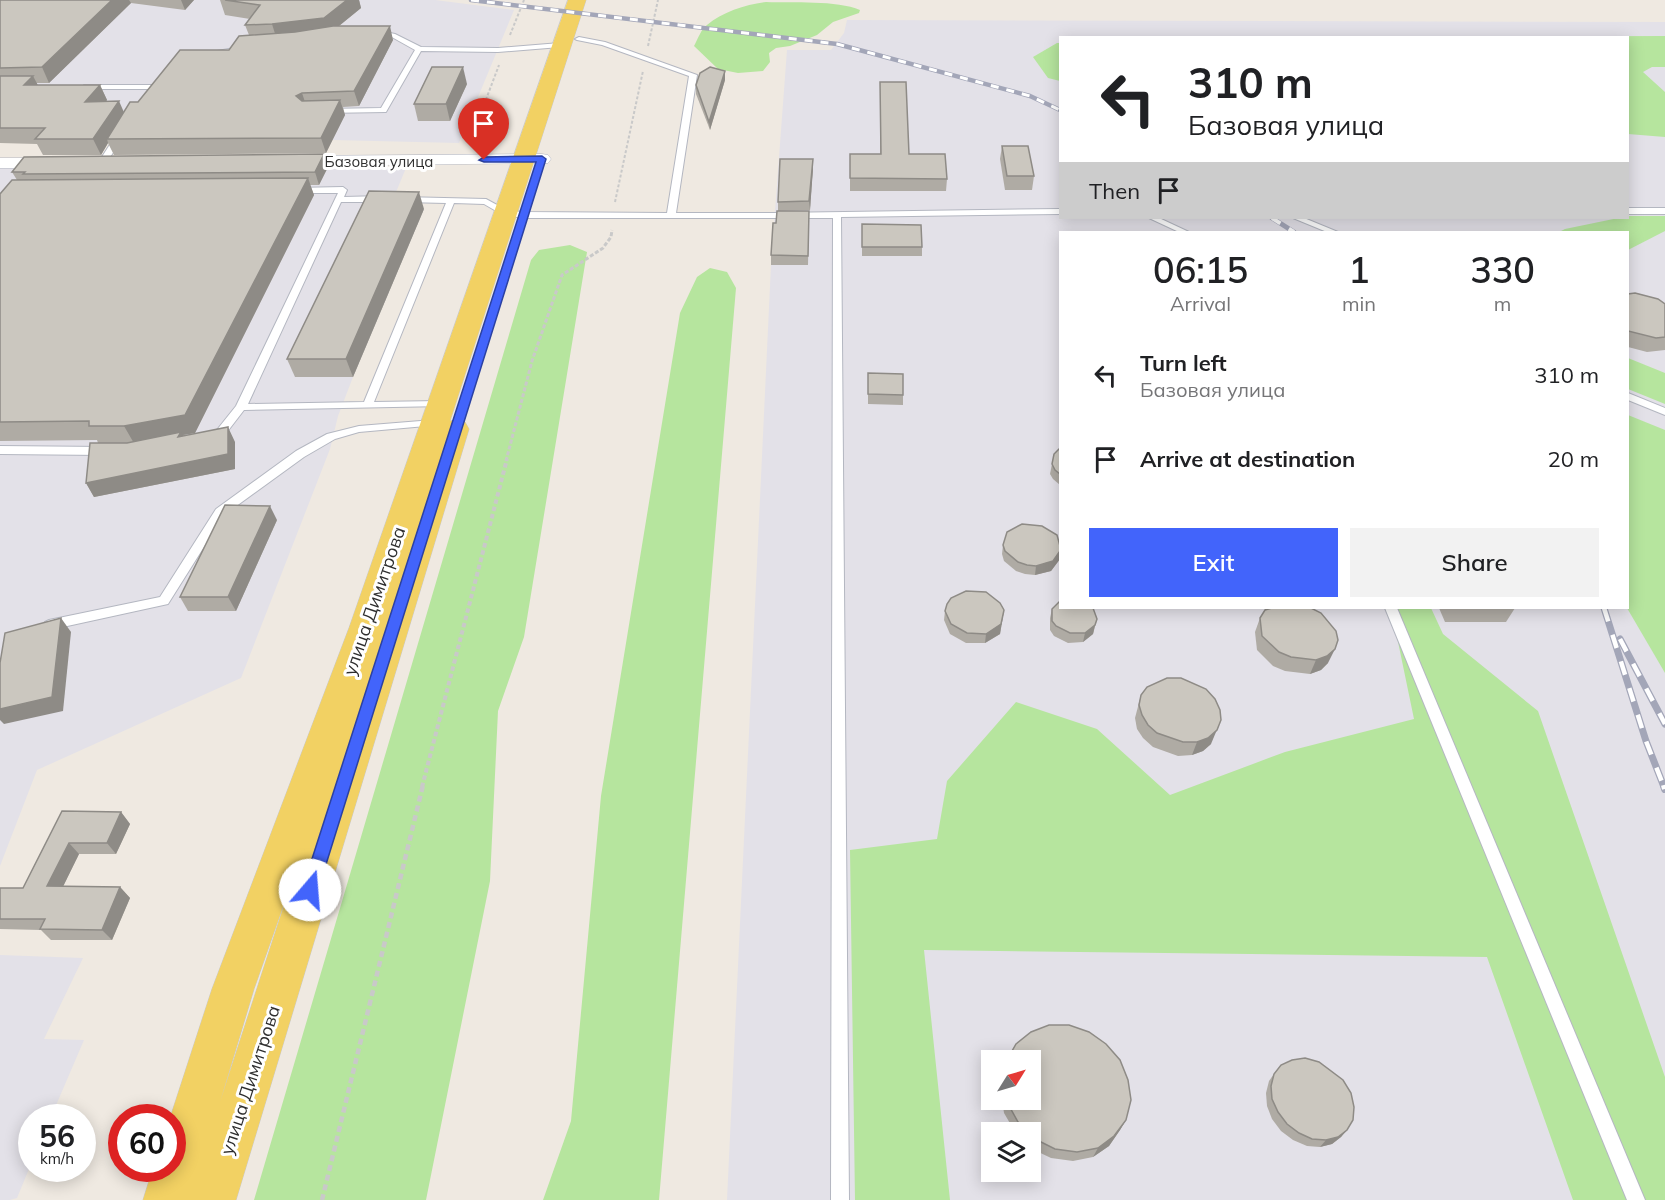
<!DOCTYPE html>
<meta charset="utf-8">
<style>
:root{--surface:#fff;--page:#f2f2f2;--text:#202124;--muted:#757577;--accent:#4264fb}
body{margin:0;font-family:Mulish,sans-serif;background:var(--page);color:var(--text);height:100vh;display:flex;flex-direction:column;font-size:22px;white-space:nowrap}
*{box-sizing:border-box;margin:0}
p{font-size:20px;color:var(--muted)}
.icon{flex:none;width:33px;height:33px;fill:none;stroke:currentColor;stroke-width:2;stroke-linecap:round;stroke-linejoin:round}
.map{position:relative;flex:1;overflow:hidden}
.side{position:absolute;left:1059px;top:231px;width:570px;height:378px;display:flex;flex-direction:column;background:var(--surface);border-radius:0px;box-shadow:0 3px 15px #0003}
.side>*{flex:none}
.hud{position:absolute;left:1059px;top:36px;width:570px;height:183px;border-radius:0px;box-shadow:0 3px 15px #0003;background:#fff;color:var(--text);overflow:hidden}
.needle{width:39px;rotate:53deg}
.controls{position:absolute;left:981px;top:1050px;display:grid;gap:12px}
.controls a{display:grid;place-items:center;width:60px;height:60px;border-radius:0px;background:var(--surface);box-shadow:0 3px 15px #0003;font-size:30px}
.speed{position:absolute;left:18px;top:1104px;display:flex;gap:12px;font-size:30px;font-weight:700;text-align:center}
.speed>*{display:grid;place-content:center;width:78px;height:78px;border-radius:50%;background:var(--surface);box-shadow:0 3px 15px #0003;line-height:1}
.speed small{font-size:15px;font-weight:400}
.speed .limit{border:9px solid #d22;background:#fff;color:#111}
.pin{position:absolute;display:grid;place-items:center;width:51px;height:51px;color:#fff;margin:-62px -26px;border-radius:50% 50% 50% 0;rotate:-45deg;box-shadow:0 0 6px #0007}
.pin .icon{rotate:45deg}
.me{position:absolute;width:66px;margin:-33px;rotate:18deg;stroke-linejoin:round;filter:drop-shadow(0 0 4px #0008)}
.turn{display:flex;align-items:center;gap:21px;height:126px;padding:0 30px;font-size:27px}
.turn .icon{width:78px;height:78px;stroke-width:2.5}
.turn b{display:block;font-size:42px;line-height:51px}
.then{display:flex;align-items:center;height:57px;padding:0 30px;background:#0003;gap:12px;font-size:22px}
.eta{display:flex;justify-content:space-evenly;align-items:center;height:102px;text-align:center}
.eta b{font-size:36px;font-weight:600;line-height:42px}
.button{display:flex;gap:12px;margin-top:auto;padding:12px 30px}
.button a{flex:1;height:69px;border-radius:0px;background:var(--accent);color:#fff;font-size:24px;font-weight:600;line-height:69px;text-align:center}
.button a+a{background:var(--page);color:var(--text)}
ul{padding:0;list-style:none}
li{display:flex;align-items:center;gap:18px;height:84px;padding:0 30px}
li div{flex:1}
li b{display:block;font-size:22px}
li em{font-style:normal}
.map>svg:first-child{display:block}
</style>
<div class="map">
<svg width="1665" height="1200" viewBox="0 0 1665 1200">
<rect width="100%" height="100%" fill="#efe9e1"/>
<g fill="#e3e1e8" fill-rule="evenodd">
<polygon points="20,0 435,0 514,10 459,143 333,140 0,143 0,77"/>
<path d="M 847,20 L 1665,22 L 1665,1200 L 727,1200 L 771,265 L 787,50 L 831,50 L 844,33 ZM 1060,38 L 1628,38 L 1628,218 L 1060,218 ZM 1060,232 L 1628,232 L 1628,608 L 1060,608 ZM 992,1060 L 1030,1060 L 1030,1100 L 992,1100 ZM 992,1132 L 1030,1132 L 1030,1172 L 992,1172 Z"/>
<polygon points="341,167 406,168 389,209 424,209 353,377 338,416 330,449 241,678 37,770 0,866 0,168"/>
<polygon points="0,955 83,958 44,1039 84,1040 51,1117 32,1118 31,1164 17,1198 10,1200 0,1200"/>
</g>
<g fill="#b6e59e">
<path d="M 766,2 C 792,3 837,0 860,10 L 859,13 L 833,22 L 817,35 L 790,46 L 776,48 L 769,53 L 770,62 L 763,71 L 738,73 L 718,69 L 694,46 C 698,39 701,29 707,25 C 722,12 747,4 766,2 Z"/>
<polygon points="1665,36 1665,67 1652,67 1643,72 1665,92 1665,137 1628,134 1628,38 1373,37"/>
<polygon points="1057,43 1060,43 1060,81 1048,78 1033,57"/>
<polygon points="1628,216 1665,216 1665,231 1628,250 1628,232 1559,232 1565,229"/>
<polygon points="570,245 587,252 524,637 498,711 490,881 426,1200 254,1200 531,260 539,250"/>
<polygon points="710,268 727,272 736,288 659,1200 543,1200 571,1121 601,796 680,313 697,277"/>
<polygon points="1628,358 1665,373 1665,404 1628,389"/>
<polygon points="1628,415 1665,430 1665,673 1627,608"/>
<polygon points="1391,608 1431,608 1443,634 1538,711 1665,1077 1665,1200 1573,1200 1487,957 924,950 950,1200 855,1200 850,850 937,839 947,781 1016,702 1097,729 1170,795 1285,752 1414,719"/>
</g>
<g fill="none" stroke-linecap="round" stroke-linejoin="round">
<defs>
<g id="service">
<polygon points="376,30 395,34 421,47 498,48 560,43 564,45 560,47 498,52 421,51 386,112 324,113 323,111 327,109 381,108 415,50 390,36 374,33 374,31"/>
<polygon points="579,37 605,42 697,75 676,213 775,213 1060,209 1060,214 841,217 849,1200 831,1200 833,218 525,218 503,215 484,204 454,203 374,402 440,401 444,402 445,404 444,406 244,410 224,436 212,439 207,436 208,434 216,431 236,406 338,193 298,193 295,192 295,188 343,187 347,190 344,197 382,196 386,199 382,202 341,202 248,404 364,402 446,203 405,202 401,199 402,197 486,199 508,211 525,212 667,213 689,76 602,45 577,40 575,39"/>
<polygon points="246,46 249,46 249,50 204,56 200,54"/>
<polygon points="84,85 155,85 159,87 155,89 84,89"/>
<polygon points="116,135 123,137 105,165 99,165 98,163"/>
<rect x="1628" y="208" width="37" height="6"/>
<polygon points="1149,218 1159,218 1189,232 1179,232"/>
<polygon points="1293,218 1304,218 1338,232 1327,232"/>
<polygon points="1628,393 1665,408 1665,415 1628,400"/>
<polygon points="433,420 437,421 438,423 437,425 359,432 335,439 304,457 224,515 168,604 49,630 45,628 43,625 45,622 49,620 160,597 216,509 296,451 327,434 359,426"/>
<polygon points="0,446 103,447 108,451 103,455 0,454"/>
<polygon points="1385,608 1397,608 1645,1200 1627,1200"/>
</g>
<g id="minor">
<polygon points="542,154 548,155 551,159 548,163 293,166 287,165 284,161 287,157 293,156"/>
<polygon points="0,158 52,158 58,159 61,163 58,167 52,168 0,168"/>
</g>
<path id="primary" d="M 568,0 L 586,0 L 450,421 L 455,420 L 465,422 L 469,429 L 236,1200 L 143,1200 L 153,1168 L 172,1168 L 172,1118 L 170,1118 L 212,989 L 349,628 ZM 291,884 L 220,1102 L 254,989 Z"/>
</defs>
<use href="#service" stroke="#b4b7c1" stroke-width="2"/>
<use href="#minor" stroke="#b4b7c1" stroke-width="1"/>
<use href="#primary" stroke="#c9c9c9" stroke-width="1"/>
<g stroke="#c9c9c9" stroke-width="2" stroke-dasharray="3 2" stroke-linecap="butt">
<polyline points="510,35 524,0"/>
<polyline points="648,46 658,0"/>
<polyline points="470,142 499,65"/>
<polyline points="615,202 643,71"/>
</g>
<polyline stroke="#c9c9c9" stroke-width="3" stroke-dasharray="4 2" stroke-linecap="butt" points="506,461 532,361 562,275 603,248 611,237 612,230"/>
<polyline stroke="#c9c9c9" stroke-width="4" stroke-dasharray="4.5 3" stroke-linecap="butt" points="422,787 507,459"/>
<polyline stroke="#c9c9c9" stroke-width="4.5" stroke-dasharray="6 4" stroke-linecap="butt" points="322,1200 423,785"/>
<use href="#service" fill="#fff" fill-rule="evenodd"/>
<use href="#minor" fill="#fff" fill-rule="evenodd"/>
<use href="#primary" fill="#f2d163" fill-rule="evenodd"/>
<defs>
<polyline id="rail-far3" points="471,0 837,44 1030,96 1060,110"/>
<polyline id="rail-far2" points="1272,218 1294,232"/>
<g id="rail-far1">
<polyline points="1604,608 1646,741 1664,787"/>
<polyline points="1620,639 1665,724"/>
</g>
<polyline id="rail" points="1664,785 1665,789"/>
</defs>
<use href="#rail-far3" stroke="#a3a6b8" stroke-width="4.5"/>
<use href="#rail-far2" stroke="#a3a6b8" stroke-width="5"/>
<use href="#rail-far1" stroke="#a3a6b8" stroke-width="7"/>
<use href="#rail" stroke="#a3a6b8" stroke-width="8"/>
<use href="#rail-far3" stroke="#fff" stroke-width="3" stroke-dasharray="8" stroke-linecap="butt"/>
<use href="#rail-far2" stroke="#fff" stroke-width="4" stroke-dasharray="10" stroke-linecap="butt"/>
<use href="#rail-far1" stroke="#fff" stroke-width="4.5" stroke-dasharray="14" stroke-linecap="butt"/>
<use href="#rail" stroke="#fff" stroke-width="6" stroke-dasharray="17" stroke-linecap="butt"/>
</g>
<g fill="#afaba4">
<polygon points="0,0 194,0 185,10 131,3 49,83 37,83 37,85 100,85 107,100 106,102 124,113 138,102 229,50 249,35 245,25 250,19 225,15 220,0 359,0 361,8 339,26 393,40 359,106 343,107 345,115 326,153 114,155 108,143 101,155 43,155 37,144 0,143"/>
<polygon points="725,80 710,130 696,94 696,85"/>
<polygon points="880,82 909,154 947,179 946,191 850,191 850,154 880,154"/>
<polygon points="467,84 450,121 418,121 414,104"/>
<polygon points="1002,146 1034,176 1032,190 1005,190 1000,159"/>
<polygon points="324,154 328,167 319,185 310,185 314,195 195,433 183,435 235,442 235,469 94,497 86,483 98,443 97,440 0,441 0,194 17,180 12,172"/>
<polygon points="813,168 810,210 778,211 778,202"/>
<polygon points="424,209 353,377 295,377 287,359"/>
<polygon points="809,220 808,265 771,265 771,255"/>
<polygon points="862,224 922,247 922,256 862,256"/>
<polygon points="1628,294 1665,304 1665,350 1647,352 1628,347"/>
<polygon points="868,373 903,395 903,405 868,404"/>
<polygon points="1060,449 1060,485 1053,479 1050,474 1054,454"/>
<polygon points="277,520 236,611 188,611 180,597"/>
<polygon points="1003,545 1060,546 1060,559 1051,571 1035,575 1025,574 1016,571 1004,561 1002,554"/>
<polygon points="1439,608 1515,608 1506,622 1445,622"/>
<polygon points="1052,609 1097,619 1093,634 1083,642 1068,643 1054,636 1050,630 1050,618"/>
<polygon points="1004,610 1000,634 985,643 966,643 950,634 944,620 945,611"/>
<polygon points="1260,618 1328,663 1321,670 1310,674 1285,671 1273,666 1257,650 1255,632"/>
<polygon points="1141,695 1211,744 1203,751 1192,755 1178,756 1153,747 1143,738 1137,729 1135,718"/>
<polygon points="62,811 121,812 130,824 116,854 79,854 63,886 120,887 130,898 112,940 51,940 41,930 0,929 0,888 23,888"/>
<polygon points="1274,1074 1347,1130 1341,1137 1332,1144 1320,1147 1307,1146 1293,1140 1281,1131 1272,1119 1267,1106 1266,1093 1269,1081"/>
<polygon points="1002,1100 1030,1100 1126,1120 1120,1130 1109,1146 1093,1157 1073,1161 1051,1158 1030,1148 1030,1132 1015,1132 1004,1113"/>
</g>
<g fill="#8e8b86">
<polygon points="112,0 129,0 131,3 49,83 42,67"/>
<polygon points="181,0 194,0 185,10"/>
<polygon points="347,0 359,0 361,8 329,34 277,40 272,24"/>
<polygon points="390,26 393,40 359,106 354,91"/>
<polygon points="463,67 467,84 450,121 446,104"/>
<polygon points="725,71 725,80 710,130 709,122"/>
<polygon points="33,76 41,91 24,85"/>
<polygon points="100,85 107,100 92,117 85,102"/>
<polygon points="302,93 307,108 296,96"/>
<polygon points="340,100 345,115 326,153 321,138"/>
<polygon points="119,101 126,117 107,139 108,143 101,155 93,139"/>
<polygon points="324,154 328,167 319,185 315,172"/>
<polygon points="813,159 813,168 810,210 809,201"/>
<polygon points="308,178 314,195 195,433 183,435 188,446 135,445 124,426"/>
<polygon points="419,192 424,209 353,377 346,359"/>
<polygon points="228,427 235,442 235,469 94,497 86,483"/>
<polygon points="270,506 277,520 236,611 228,597"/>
<polygon points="1060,551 1060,559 1051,571 1035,575 1036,566"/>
<polygon points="1004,610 1000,634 985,643 986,634"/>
<polygon points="61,618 71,632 63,711 4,724 0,720 0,709"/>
<polygon points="1095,625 1093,634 1083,642 1085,633"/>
<polygon points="1335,649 1328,663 1321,670 1310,674 1316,660"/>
<polygon points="1221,720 1211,744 1203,751 1192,755 1197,742"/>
<polygon points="121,812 130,824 116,854 107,843"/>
<polygon points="69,843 79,854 58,897 47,886"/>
<polygon points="120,887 130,898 112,940 102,930"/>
<polygon points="1126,1120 1120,1130 1109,1146 1093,1157 1098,1148"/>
<polygon points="1347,1130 1341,1137 1332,1144 1320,1147 1326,1140"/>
</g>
<g fill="#cbc7bf" stroke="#8e8b86" stroke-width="1.5">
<polygon points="0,0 112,0 42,67 0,68"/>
<polygon points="225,0 347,0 324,18 272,24 245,25 260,5"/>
<polygon points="333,26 390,26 354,91 302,93 296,96 302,101 340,100 321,138 107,139 130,102 138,102 180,50 229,50 239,36 295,32"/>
<polygon points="432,67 463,67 446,104 414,104"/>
<polygon points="710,67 725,71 709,122 696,85 700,73"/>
<polygon points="0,76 33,76 24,85 100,85 85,102 119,101 93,139 35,139 45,128 0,128"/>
<polygon points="880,82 906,82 909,154 945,154 947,179 850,178 850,154 881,154"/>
<polygon points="1002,146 1028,146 1034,176 1007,176"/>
<polygon points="324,154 315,172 23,174 25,172 12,172 24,157"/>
<polygon points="780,159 813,159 809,201 778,202"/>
<polygon points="308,178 185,415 124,426 89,426 89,421 0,422 0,194 12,180"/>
<polygon points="369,191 419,192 346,359 287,359"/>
<polygon points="777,211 809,211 808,256 771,255 773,223 776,223"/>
<polygon points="862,224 921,225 922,247 862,247"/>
<polygon points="1635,293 1658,299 1665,304 1665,337 1656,338 1628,331 1628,294"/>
<polygon points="868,373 903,374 903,395 868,394"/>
<polygon points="228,427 228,454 86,483 90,443 127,443 181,432 178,437"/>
<polygon points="1059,449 1060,449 1060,474 1055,470 1052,464 1054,454"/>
<polygon points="225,505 270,506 228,597 180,597"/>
<polygon points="1022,524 1042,526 1057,535 1060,546 1060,551 1053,561 1036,566 1027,565 1018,562 1005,551 1003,545 1007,532"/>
<polygon points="966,591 986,592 1000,603 1004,610 1001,624 986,634 967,633 951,624 945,611 947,604 951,598"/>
<polygon points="1060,601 1060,608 1093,608 1097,619 1095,625 1085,633 1070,633 1056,626 1052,621 1052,609"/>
<polygon points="1272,608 1311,608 1321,613 1336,631 1338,640 1335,649 1327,656 1316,660 1291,657 1279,652 1262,636 1260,618 1265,610"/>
<polygon points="61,618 52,697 0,709 0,663 5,633"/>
<polygon points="1167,678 1181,678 1206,689 1215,699 1220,710 1221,720 1217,730 1208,738 1197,742 1183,742 1157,733 1148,725 1142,715 1139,705 1141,695 1147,687"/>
<polygon points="62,811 121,812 107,843 69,843 47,886 120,887 102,930 40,929 45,919 0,919 0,888 23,888"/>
<polygon points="1049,1025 1069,1025 1089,1032 1106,1044 1120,1060 1128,1080 1131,1100 1126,1120 1114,1136 1098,1148 1077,1152 1055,1149 1035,1139 1030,1135 1030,1132 1028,1132 1018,1122 1007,1102 1007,1100 1030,1100 1030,1060 1007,1060 1016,1044 1031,1032"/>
<polygon points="1305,1058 1319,1062 1343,1080 1351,1093 1354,1107 1353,1120 1347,1130 1338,1137 1326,1140 1312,1139 1299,1133 1287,1124 1278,1112 1272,1099 1271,1086 1274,1074 1281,1065 1292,1060"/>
</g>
<polygon fill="#4264fb" stroke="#2b41a3" stroke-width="1.5" points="542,156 546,159 318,890 316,896 310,898 304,896 302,890 536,162 484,162 479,160 484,157"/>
<g text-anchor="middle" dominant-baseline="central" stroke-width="6" stroke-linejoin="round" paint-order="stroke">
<g font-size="15" fill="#2e2e2e" stroke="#fff">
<text x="379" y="161">Базовая улица</text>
</g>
<g font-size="18" fill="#2e2e2e" stroke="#fff">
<text transform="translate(374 601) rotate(-71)">улица Димитрова</text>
<text transform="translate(250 1080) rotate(-72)">улица Димитрова</text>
</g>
</g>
</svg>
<div class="controls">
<a><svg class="needle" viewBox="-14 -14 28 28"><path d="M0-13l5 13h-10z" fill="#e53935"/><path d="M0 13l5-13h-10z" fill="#757577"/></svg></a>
<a><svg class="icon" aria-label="layers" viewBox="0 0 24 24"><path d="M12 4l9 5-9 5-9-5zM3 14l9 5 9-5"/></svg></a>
</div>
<div class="speed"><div>56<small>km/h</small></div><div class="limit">60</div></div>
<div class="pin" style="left:484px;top:160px;background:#d93025"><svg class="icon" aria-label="arrive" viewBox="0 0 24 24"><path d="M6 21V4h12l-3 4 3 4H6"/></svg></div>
<svg class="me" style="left:310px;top:890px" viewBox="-20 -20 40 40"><circle r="19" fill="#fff"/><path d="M0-13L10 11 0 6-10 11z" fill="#4264fb"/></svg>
<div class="hud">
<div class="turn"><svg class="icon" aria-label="left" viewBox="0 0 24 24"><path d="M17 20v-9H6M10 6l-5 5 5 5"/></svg><div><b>310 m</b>Базовая улица</div></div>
<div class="then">Then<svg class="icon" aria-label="arrive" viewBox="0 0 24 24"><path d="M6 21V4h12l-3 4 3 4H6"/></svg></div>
</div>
<section class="side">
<div class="eta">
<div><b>06:15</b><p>Arrival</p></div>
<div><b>1</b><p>min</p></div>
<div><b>330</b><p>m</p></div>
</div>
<ul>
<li><svg class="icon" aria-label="left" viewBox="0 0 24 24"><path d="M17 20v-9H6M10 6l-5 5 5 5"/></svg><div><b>Turn left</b><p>Базовая улица</p></div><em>310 m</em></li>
<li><svg class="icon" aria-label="arrive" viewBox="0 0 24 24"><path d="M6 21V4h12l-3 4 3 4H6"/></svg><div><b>Arrive at destination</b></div><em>20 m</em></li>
</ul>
<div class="button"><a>Exit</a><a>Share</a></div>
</section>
</div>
